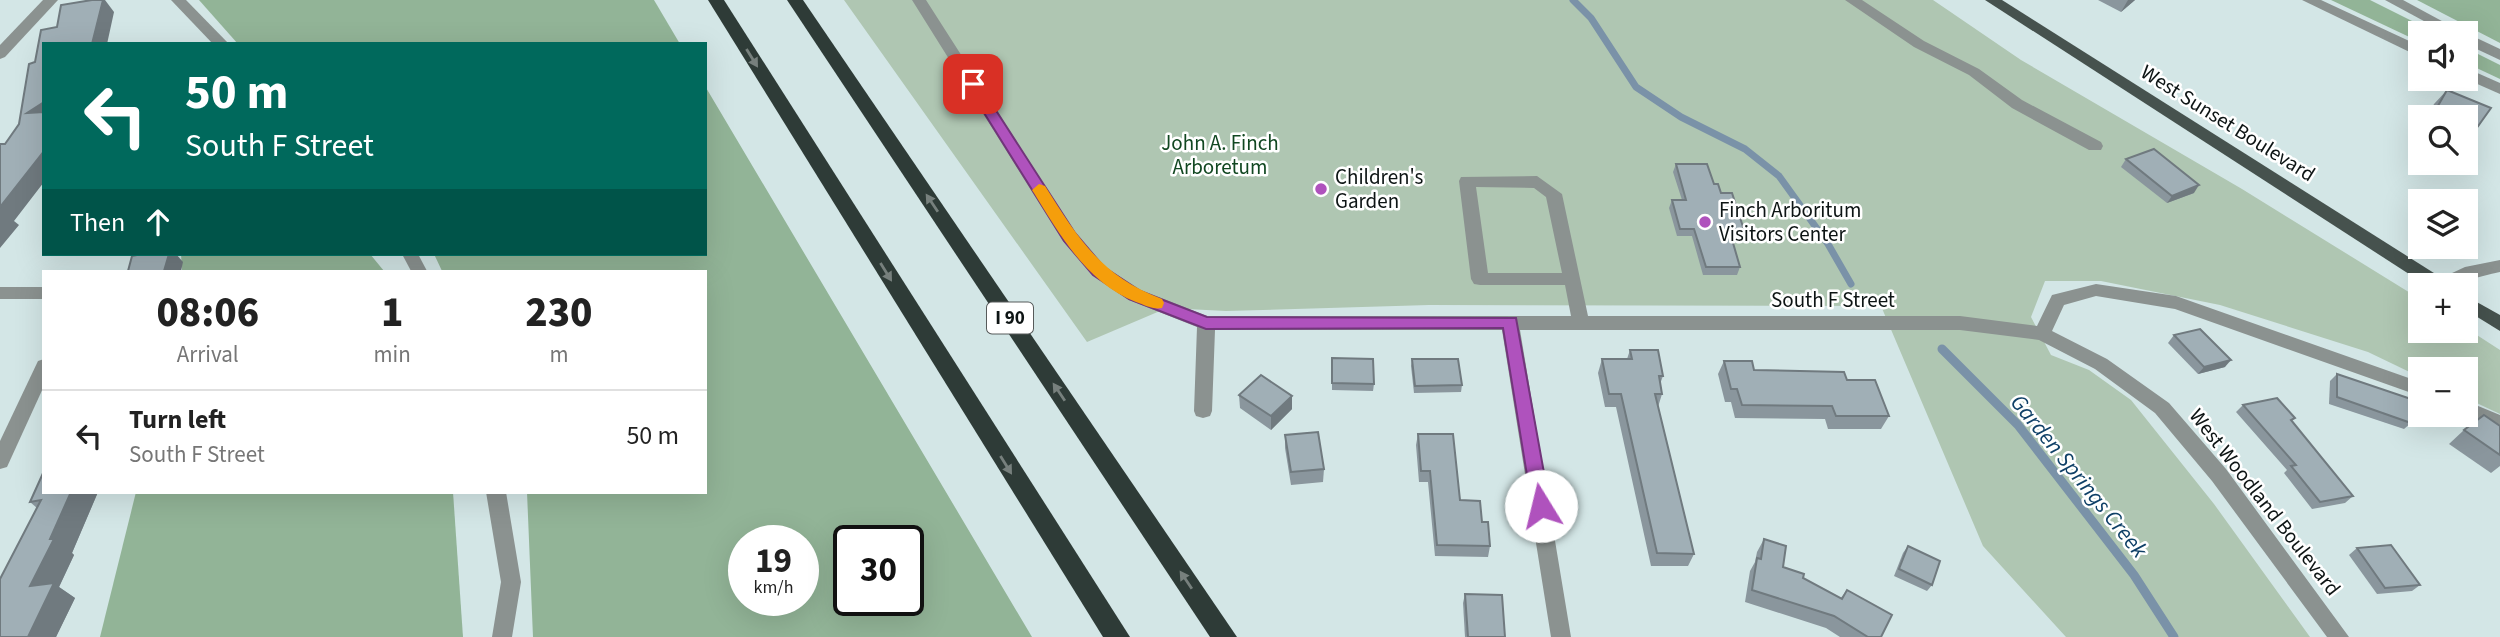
<!DOCTYPE html>
<meta charset="utf-8">
<style>
:root{--surface:#fff;--page:#f2f2f2;--text:#222;--muted:#767676;--line:#e0e0e0}
body{margin:0;font-family:"Source Sans 3",sans-serif;background:var(--page);color:var(--text);height:100vh;display:flex;flex-direction:column;font-size:26px;white-space:nowrap}
*{box-sizing:border-box;margin:0}
p{font-size:23px;color:var(--muted)}
.icon{flex:none;width:38px;height:38px;fill:none;stroke:currentColor;stroke-width:2;stroke-linecap:round;stroke-linejoin:round}
.map{position:relative;flex:1;overflow:hidden}
.sheet{position:absolute;left:42px;top:270px;width:665px;height:224px;display:flex;flex-direction:column;background:var(--surface);border-radius:0px;box-shadow:0 7px 28px #0002}
.sheet>*{flex:none}
.guide{position:absolute;left:42px;top:42px;width:665px;height:214px;border-radius:0px;box-shadow:0 7px 28px #0002;background:#00695c;color:#fff;overflow:hidden}
.tools{position:absolute;left:2408px;top:21px;display:grid;gap:14px}
.tools a{display:grid;place-items:center;width:70px;height:70px;border-radius:0px;background:var(--surface);box-shadow:0 7px 28px #0002;font-size:35px}
.speed{position:absolute;left:728px;top:525px;display:flex;gap:14px;font-size:35px;font-weight:700;text-align:center}
.speed>*{display:grid;place-content:center;width:91px;height:91px;border-radius:50%;background:var(--surface);box-shadow:0 7px 28px #0002;line-height:1}
.speed small{font-size:18px;font-weight:400}
.speed .limit{border:4px solid #111;border-radius:10px;background:#fff;color:#111}
.pin{position:absolute;display:grid;place-items:center;width:60px;height:60px;color:#fff;margin:-30px;border-radius:14px;box-shadow:0 4px 10px #0006}
.me{position:absolute;width:77px;margin:-38px;rotate:351deg;stroke-linejoin:round;filter:drop-shadow(0 0 5px #0008)}
.turn{display:flex;align-items:center;gap:24px;height:147px;padding:0 28px;font-size:32px}
.turn .icon{width:91px;height:91px;stroke-width:2.5}
.turn b{display:block;font-size:49px;line-height:60px}
.then{display:flex;align-items:center;height:66px;padding:0 28px;background:#0003;gap:14px;font-size:26px}
.eta{display:flex;justify-content:space-evenly;align-items:center;height:119px;text-align:center}
.eta b{font-size:42px;font-weight:800;line-height:49px}
ul{padding:0;list-style:none}
li{display:flex;align-items:center;gap:21px;height:91px;padding:0 28px;border-top:2px solid var(--line)}
li div{flex:1}
li b{display:block;font-size:26px}
li em{font-style:normal}
.map>svg:first-child{display:block}
</style>
<div class="map">
<svg width="2500" height="637" viewBox="0 0 2500 637">
<rect width="100%" height="100%" fill="#d3e6e6"/>
<polygon fill="#afc6b2" points="844,0 1933,0 2021,60 2242,189 2420,299 2420,331 2466,331 2466,328 2500,350 2500,414 2466,398 2466,369 2420,369 2420,377 2368,352 2220,305 2101,281 2045,281 2031,317 2051,355 2089,370 2131,400 2214,504 2310,637 2066,637 1983,546 1881,306 1429,305 1226,311 1167,308 1087,342"/>
<g fill="#92b497" fill-rule="evenodd">
<polygon points="199,0 654,0 680,44 238,44"/>
<polygon points="2331,0 2370,0 2436,33 2420,33 2420,42"/>
<polygon points="2417,0 2500,0 2500,43"/>
<polygon points="2466,48 2500,65 2500,79 2466,63"/>
<path d="M 705,86 L 1032,637 L 533,637 L 527,492 L 705,492 L 705,271 L 442,271 L 434,254 L 705,254 ZM 744,541 L 803,541 L 803,600 L 744,600 ZM 849,541 L 908,541 L 908,600 L 849,600 Z"/>
<polygon points="181,254 370,254 384,271 182,271"/>
<polygon points="136,492 453,492 463,637 100,637"/>
</g>
<g fill="none" stroke-linecap="round" stroke-linejoin="round">
<polyline stroke="#7a92a8" stroke-width="7" points="1573,0 1591,18 1636,87 1681,117 1745,149 1779,176 1828,244 1851,284"/>
<polyline stroke="#7a92a8" stroke-width="9" points="1942,349 2018,425 2134,575 2174,637"/>
<g fill="#8b9290" fill-rule="evenodd">
<polygon points="43,0 58,0 5,57 0,59 0,45"/>
<polygon points="171,0 186,0 229,44 213,44"/>
<path d="M 912,0 L 926,0 L 1075,233 L 1105,267 L 1141,290 L 1207,316 L 1571,316 L 1565,285 L 1480,285 L 1474,284 L 1471,279 L 1459,181 L 1461,177 L 1537,176 L 1562,194 L 1588,316 L 1960,316 L 2037,326 L 2052,295 L 2096,284 L 2176,296 L 2420,382 L 2420,396 L 2175,309 L 2096,296 L 2064,305 L 2052,331 L 2107,359 L 2169,403 L 2226,469 L 2349,637 L 2327,637 L 2212,481 L 2155,413 L 2095,369 L 2039,340 L 1960,330 L 1520,330 L 1571,637 L 1551,637 L 1502,330 L 1215,330 L 1212,411 L 1210,416 L 1203,418 L 1196,416 L 1194,411 L 1197,327 L 1129,300 L 1093,275 L 1063,241 ZM 1476,187 L 1534,188 L 1546,197 L 1562,273 L 1488,273 Z"/>
<polygon points="1845,0 1862,0 1924,41 1979,69 2022,100 2101,142 2103,146 2101,150 2089,150 2012,108 1969,75 1914,47"/>
<polygon points="2302,0 2321,0 2420,46 2420,57"/>
<polygon points="2385,0 2403,0 2464,33 2446,33"/>
<polygon points="2466,33 2500,49 2500,60 2466,44"/>
<polygon points="2466,68 2500,83 2500,94 2466,79"/>
<polygon points="402,254 418,254 427,271 411,271"/>
<path d="M 2500,260 L 2500,272 C 2477,276 2458,286 2434,285 L 2437,280 L 2465,267 Z"/>
<rect x="0" y="287" width="44" height="12"/>
<polygon points="44,359 44,386 7,467 0,469 0,441 38,361"/>
<polygon points="2466,401 2500,415 2500,431 2463,415 2466,415"/>
<polygon points="486,492 506,492 521,582 512,637 492,637 501,582"/>
</g>
<g fill="#46524e" fill-rule="evenodd">
<polygon points="1985,0 2002,0 2445,280 2447,285 2426,285"/>
<polygon points="2466,296 2500,315 2500,331 2466,310"/>
</g>
<g fill="#2e3b37" fill-rule="evenodd">
<polygon points="708,0 724,0 1130,637 1103,637"/>
<polygon points="787,0 803,0 1237,637 1210,637"/>
</g>
</g>
<g fill="#8a969d">
<polygon points="2098,0 2135,0 2121,12"/>
<polygon points="2447,90 2476,129 2466,139 2466,117 2427,117 2434,104"/>
<polygon points="2126,159 2194,193 2167,203 2121,167"/>
<polygon points="1676,164 1714,184 1721,193 1746,236 1743,243 1733,243 1740,267 1737,275 1703,275 1692,236 1677,236 1669,208 1672,200 1682,200 1673,172"/>
<polygon points="2174,335 2225,367 2198,374 2168,343"/>
<polygon points="1630,350 1663,376 1660,384 1662,394 1658,407 1694,554 1688,566 1651,566 1616,407 1605,407 1598,373 1602,359 1627,359"/>
<polygon points="1332,358 1374,384 1373,391 1332,390"/>
<polygon points="1412,359 1462,385 1461,392 1414,393 1411,366"/>
<polygon points="1724,361 1754,370 1847,380 1889,416 1881,429 1828,429 1825,419 1735,418 1731,402 1725,402 1718,374"/>
<polygon points="2337,374 2411,423 2404,429 2329,404 2330,381"/>
<polygon points="1239,395 1292,396 1292,409 1271,430 1240,408"/>
<polygon points="2243,405 2292,421 2353,496 2345,503 2312,509 2284,473 2287,470 2236,412"/>
<polygon points="2500,426 2500,466 2491,473 2449,444 2464,430"/>
<polygon points="1418,434 1460,500 1482,522 1490,546 1488,557 1435,556 1428,482 1419,482 1416,445"/>
<polygon points="1285,435 1324,469 1323,482 1291,485 1285,448"/>
<polygon points="44,492 98,492 72,553 74,555 59,587 75,598 56,637 0,637 37,508 30,502"/>
<polygon points="1764,539 1783,567 1840,599 1847,590 1881,637 1840,637 1826,628 1745,602 1750,571 1755,562 1757,552"/>
<polygon points="1908,546 1932,585 1927,591 1894,576 1903,553"/>
<polygon points="2357,548 2420,585 2412,591 2377,594 2349,555"/>
<polygon points="1465,594 1505,637 1465,637 1463,603"/>
</g>
<g fill="#707a7f">
<polygon points="103,0 105,0 114,12 107,44 92,44"/>
<polygon points="2128,0 2135,0 2121,12"/>
<polygon points="44,102 44,125 27,113"/>
<polygon points="44,151 44,182 14,221 19,225 0,248 0,207"/>
<polygon points="2199,185 2194,193 2167,203 2172,196"/>
<polygon points="169,254 176,254 183,262 181,271 164,271"/>
<polygon points="2231,360 2225,367 2198,374 2204,367"/>
<polygon points="1292,396 1292,409 1271,430 1271,416"/>
<polygon points="71,492 98,492 72,553 74,555 59,587 75,598 56,637 28,637 30,586"/>
</g>
<g fill="#a0afb6" stroke="#707a7f" stroke-width="2">
<polygon points="92,0 103,0 92,44 44,44 44,102 27,113 44,112 44,151 0,207 0,144 5,144 19,124 29,64 35,62 41,30 57,27 61,5"/>
<polygon points="2447,90 2491,108 2476,129 2466,124 2466,117 2449,117 2435,111"/>
<polygon points="2154,149 2199,185 2172,196 2126,159"/>
<polygon points="1676,164 1707,164 1714,184 1718,184 1721,193 1732,193 1746,236 1731,236 1740,267 1706,267 1694,229 1680,229 1672,200 1686,200"/>
<polygon points="142,254 169,254 164,271 128,271 132,256"/>
<polygon points="2200,329 2231,360 2204,367 2174,335"/>
<polygon points="1630,350 1658,350 1663,376 1659,376 1662,394 1655,394 1694,554 1657,553 1621,394 1609,394 1602,359 1632,359"/>
<polygon points="1332,358 1373,359 1374,384 1332,383"/>
<polygon points="1412,359 1458,359 1462,385 1415,386"/>
<polygon points="1724,361 1752,361 1754,370 1844,372 1847,380 1875,380 1889,416 1836,416 1832,406 1742,405 1737,389 1731,389"/>
<polygon points="2337,374 2411,399 2411,423 2337,397"/>
<polygon points="1261,375 1292,396 1271,416 1239,395"/>
<polygon points="2277,398 2295,418 2291,420 2353,496 2320,502 2291,466 2296,465 2243,405"/>
<polygon points="2484,415 2500,426 2500,455 2464,430"/>
<polygon points="1318,432 1324,469 1291,472 1285,435"/>
<polygon points="1418,434 1453,434 1460,500 1480,501 1482,522 1488,522 1490,546 1437,545 1430,471 1421,471"/>
<polygon points="44,471 44,492 71,492 50,539 54,539 30,586 54,583 28,637 0,637 0,579 41,500 30,502"/>
<polygon points="1764,539 1786,546 1783,567 1804,574 1803,578 1842,599 1847,590 1892,615 1881,637 1868,637 1834,616 1752,590 1757,558 1761,559"/>
<polygon points="2391,545 2420,585 2385,588 2357,548"/>
<polygon points="1908,546 1940,561 1932,585 1899,569"/>
<polygon points="1465,594 1502,595 1505,637 1468,637"/>
</g>
<defs><path id="oneway-solid" d="M-6-.8H1V-3.2L6.5 0L1 3.2V.8H-6Z" transform="scale(1.75)"/></defs>
<g fill="#77807d">
<use href="#oneway-solid" transform="translate(752 58) rotate(58)"/>
<use href="#oneway-solid" transform="translate(932 203) rotate(-124)"/>
<use href="#oneway-solid" transform="translate(886 272) rotate(58)"/>
<use href="#oneway-solid" transform="translate(1059 392) rotate(-124)"/>
<use href="#oneway-solid" transform="translate(1006 465) rotate(58)"/>
<use href="#oneway-solid" transform="translate(1186 580) rotate(-124)"/>
</g>
<polygon fill="#af52bd" stroke="#72357b" stroke-width="2" points="973,79 977,81 1075,233 1104,267 1140,291 1207,317 1516,318 1550,506 1547,511 1541,514 1535,511 1532,506 1503,328 1206,329 1129,299 1093,275 1064,241 966,84"/>
<path fill="#f59e0b" d="M 1039,184 L 1045,186 C 1078,238 1101,276 1162,299 L 1164,303 L 1162,308 C 1153,310 1145,305 1136,302 C 1087,283 1060,235 1034,193 L 1032,190 Z"/>
<g fill="#af52bd" stroke="#fff" stroke-width="2.5">
<circle cx="1321" cy="189" r="7"/>
<circle cx="1705" cy="222" r="7"/>
</g>
<g text-anchor="middle" dominant-baseline="central" stroke-width="5" stroke-linejoin="round" paint-order="stroke">
<rect fill="#fff" stroke="#565a5a" stroke-width="2" x="987" y="302.5" width="46" height="31" rx="5"/>
<g font-size="19" font-weight="bold" fill="#0d1414">
<text x="1010" y="318">I 90</text>
</g>
<g font-size="21" fill="#0d1414" stroke="#fff">
<text transform="translate(2228 123) rotate(32)">West Sunset Boulevard</text>
<text x="1833" y="300">South F Street</text>
<text transform="translate(2265 502) rotate(52)">West Woodland Boulevard</text>
</g>
<g font-size="21" fill="#114721" stroke="#fff">
<text x="1220" y="143">John A. Finch<tspan x="1220" dy="24">Arboretum</tspan></text>
</g>
<g font-size="21" fill="#0d1414" stroke="#fff" text-anchor="start">
<text x="1335" y="177">Children's<tspan x="1335" dy="24">Garden</tspan></text>
<text x="1719" y="210">Finch Arboritum<tspan x="1719" dy="24">Visitors Center</tspan></text>
</g>
<g font-size="23" font-style="italic" fill="#0f4067" stroke="#fff">
<text transform="translate(2079 476) rotate(51)">Garden Springs Creek</text>
</g>
</g>
</svg>
<div class="tools">
<a><svg class="icon" aria-label="sound" viewBox="0 0 24 24"><path d="M4 9h4l5-4v14l-5-4H4zM17 9q2 3 0 6"/></svg></a>
<a><svg class="icon" aria-label="search" viewBox="0 0 24 24"><circle cx="10" cy="10" r="6"/><path d="M15 15l6 6"/></svg></a>
<a><svg class="icon" aria-label="layers" viewBox="0 0 24 24"><path d="M12 4l9 5-9 5-9-5zM3 14l9 5 9-5"/></svg></a>
<a>+</a>
<a>−</a>
</div>
<div class="speed"><div>19<small>km/h</small></div><div class="limit">30</div></div>
<div class="pin" style="left:973px;top:84px;background:#d93025"><svg class="icon" aria-label="arrive" viewBox="0 0 24 24"><path d="M6 21V4h12l-3 4 3 4H6"/></svg></div>
<svg class="me" style="left:1541px;top:506px" viewBox="-20 -20 40 40"><circle r="19" fill="#fff"/><path d="M0-13L10 11 0 6-10 11z" fill="#af52bd"/></svg>
<div class="guide">
<div class="turn"><svg class="icon" aria-label="left" viewBox="0 0 24 24"><path d="M17 20v-9H6M10 6l-5 5 5 5"/></svg><div><b>50 m</b>South F Street</div></div>
<div class="then">Then<svg class="icon" aria-label="ahead" viewBox="0 0 24 24"><path d="M12 20V5M6 11l6-6 6 6"/></svg></div>
</div>
<section class="sheet">
<div class="eta">
<div><b>08:06</b><p>Arrival</p></div>
<div><b>1</b><p>min</p></div>
<div><b>230</b><p>m</p></div>
</div>
<ul>
<li><svg class="icon" aria-label="left" viewBox="0 0 24 24"><path d="M17 20v-9H6M10 6l-5 5 5 5"/></svg><div><b>Turn left</b><p>South F Street</p></div><em>50 m</em></li>
</ul>
</section>
</div>
